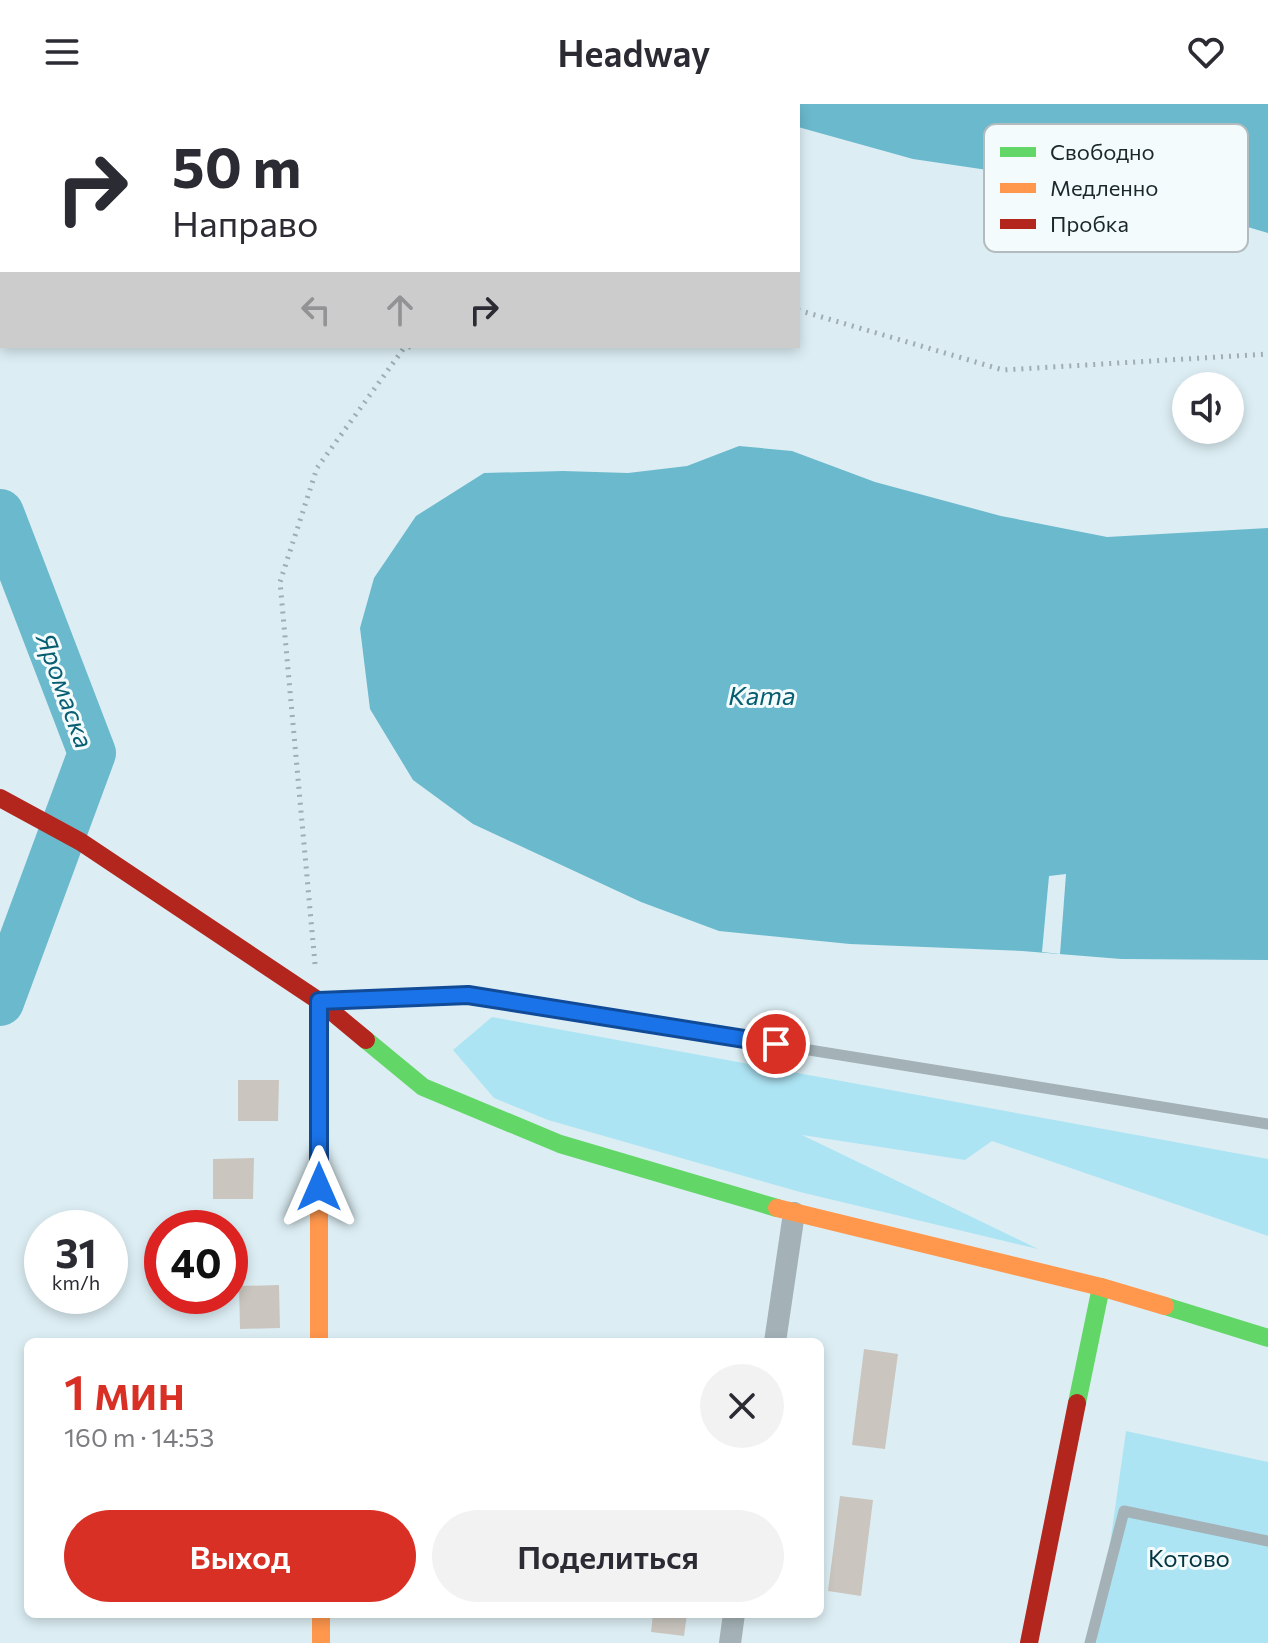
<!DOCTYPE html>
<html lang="ru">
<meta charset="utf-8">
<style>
:root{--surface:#fff;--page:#f2f2f3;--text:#2b2b33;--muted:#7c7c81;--accent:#d93025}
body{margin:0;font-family:Commissioner,sans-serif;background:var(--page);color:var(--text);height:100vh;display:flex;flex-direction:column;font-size:30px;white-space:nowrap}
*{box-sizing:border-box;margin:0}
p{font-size:26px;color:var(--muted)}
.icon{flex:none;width:44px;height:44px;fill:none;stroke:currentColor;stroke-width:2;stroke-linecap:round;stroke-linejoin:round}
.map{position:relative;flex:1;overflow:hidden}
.panel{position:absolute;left:24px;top:1234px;width:800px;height:280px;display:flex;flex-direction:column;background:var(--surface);border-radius:12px;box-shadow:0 4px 12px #0003}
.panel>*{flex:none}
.guide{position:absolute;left:0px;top:0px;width:800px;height:244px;box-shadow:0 4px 12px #0003;background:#fff;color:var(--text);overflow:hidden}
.buttons{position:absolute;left:1172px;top:268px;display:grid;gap:16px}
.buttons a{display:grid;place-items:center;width:72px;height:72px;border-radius:50%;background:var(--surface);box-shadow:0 4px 12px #0003;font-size:40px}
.speed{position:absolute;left:24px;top:1106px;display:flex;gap:16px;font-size:40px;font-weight:700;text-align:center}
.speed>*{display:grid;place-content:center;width:104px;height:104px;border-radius:50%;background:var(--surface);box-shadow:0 4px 12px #0003;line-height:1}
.speed small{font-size:20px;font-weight:400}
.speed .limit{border:12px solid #d22;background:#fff;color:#111}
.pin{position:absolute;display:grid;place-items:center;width:68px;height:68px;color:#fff;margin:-34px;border:4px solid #fff;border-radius:50%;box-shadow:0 2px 8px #0007}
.me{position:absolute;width:88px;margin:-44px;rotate:0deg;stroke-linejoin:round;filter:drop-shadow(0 0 6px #0008)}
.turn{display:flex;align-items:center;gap:28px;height:168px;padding:0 40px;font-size:36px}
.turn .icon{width:104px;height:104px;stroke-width:2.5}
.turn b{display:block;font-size:56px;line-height:68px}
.lanes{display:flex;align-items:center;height:76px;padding:0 40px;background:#0003;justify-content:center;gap:40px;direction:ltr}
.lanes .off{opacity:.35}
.round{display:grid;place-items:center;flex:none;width:84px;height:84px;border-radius:42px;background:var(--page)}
.overview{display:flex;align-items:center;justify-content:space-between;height:136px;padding:0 40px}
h1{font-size:48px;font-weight:600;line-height:60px;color:var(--accent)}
.cta{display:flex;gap:16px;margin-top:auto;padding:16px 40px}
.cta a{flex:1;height:92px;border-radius:48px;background:var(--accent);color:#fff;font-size:32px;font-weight:600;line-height:92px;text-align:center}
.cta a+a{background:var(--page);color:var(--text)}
header{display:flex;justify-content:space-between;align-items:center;height:104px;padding:0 40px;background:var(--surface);font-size:36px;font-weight:600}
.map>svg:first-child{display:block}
</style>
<header><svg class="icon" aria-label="menu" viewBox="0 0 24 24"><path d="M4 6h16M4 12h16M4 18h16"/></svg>Headway<svg class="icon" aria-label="heart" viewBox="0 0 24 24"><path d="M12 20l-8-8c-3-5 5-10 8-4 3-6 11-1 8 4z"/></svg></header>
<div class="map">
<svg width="1268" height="1539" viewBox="0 0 1268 1539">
<rect width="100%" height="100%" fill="#dceef4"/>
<g fill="#ade4f4">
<polygon points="492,913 1268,1055 1268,1132 992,1037 965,1056 802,1031 1038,1145 800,1088 548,1016 494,994 453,946"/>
<polygon points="1126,1327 1268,1358 1268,1539 1096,1539"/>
</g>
<g fill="#6bb9cd">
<polygon points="719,0 1268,0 1268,129 1122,86 913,55 798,23 798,2"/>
<polygon points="739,342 792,347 875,378 1001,412 1107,433 1268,424 1268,856 1121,855 1022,847 850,840 719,827 641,798 473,720 413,676 370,605 360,524 374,474 416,412 484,369 563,367 628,369 687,362"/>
</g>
<polygon fill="#dceef4" points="1066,770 1060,850 1042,848 1049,772"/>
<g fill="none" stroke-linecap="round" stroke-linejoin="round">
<polyline stroke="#6bb9cd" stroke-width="48" points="0,409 92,649 0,898"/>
</g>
<g fill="#cac6bf">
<polygon points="238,976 279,976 278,1017 238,1017"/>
<polygon points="254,1054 253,1095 213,1095 213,1055"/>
<polygon points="279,1181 280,1224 240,1225 239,1182"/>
<polygon points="864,1245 898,1250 885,1345 852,1341"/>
<polygon points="840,1392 873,1396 861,1492 828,1487"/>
<polygon points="653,1510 687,1510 684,1532 651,1528"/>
</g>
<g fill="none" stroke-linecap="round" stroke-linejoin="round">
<g stroke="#a0adb1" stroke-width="5" stroke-dasharray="2 6" stroke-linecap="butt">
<polyline points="798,206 1003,266 1268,250"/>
<polyline points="315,860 280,478 317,364 404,244 415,242"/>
</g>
<g stroke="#a4b2b7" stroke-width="11">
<polyline points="328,897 468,891 1268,1020"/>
<polyline points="1090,1539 1124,1407 1268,1437"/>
</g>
<g stroke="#a4b2b7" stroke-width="22">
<polyline points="775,1238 794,1109"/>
<polyline points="730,1539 734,1510"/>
</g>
<g stroke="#63d668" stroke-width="18">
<polyline points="366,936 423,983 560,1040 777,1104"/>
<polyline points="1165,1202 1268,1234"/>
<polyline points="1077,1299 1101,1183"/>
</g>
<g stroke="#ff974d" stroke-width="18">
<polyline points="319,897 319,1238"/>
<polyline points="777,1104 1101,1183 1165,1202"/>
<polyline points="321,1510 321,1539"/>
</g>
<g stroke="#b3261e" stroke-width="18">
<polyline points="0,694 81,738 319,897 366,936"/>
<polyline points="1029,1539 1077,1299"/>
</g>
</g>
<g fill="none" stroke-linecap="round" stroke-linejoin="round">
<defs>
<polyline id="route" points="319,1083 319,897 468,891 776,940"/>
</defs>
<use href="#route" stroke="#114b97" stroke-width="20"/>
<use href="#route" stroke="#1a73e8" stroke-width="14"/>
</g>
<g text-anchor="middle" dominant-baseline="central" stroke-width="6" stroke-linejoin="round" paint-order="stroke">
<g font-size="24" fill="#043540" stroke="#f4fbfd">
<text x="1189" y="1453">Котово</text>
</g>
<g font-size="26" font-style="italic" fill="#075e71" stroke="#f4fbfd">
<text transform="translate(66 586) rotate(70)">Яромаска</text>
<text x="762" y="590">Kama</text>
</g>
</g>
<rect x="984" y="20" width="264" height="128" rx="12" fill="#f4fbfd" stroke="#b3bbbe" stroke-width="2"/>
<rect x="1000" y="43" width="36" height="10" fill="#63d668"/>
<rect x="1000" y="79" width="36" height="10" fill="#ff974d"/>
<rect x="1000" y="115" width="36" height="10" fill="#b3261e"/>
<g font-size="22" fill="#1a272b">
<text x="1050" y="56">Свободно</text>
<text x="1050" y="92">Медленно</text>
<text x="1050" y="128">Пробка</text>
</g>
</svg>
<div class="buttons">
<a><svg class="icon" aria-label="sound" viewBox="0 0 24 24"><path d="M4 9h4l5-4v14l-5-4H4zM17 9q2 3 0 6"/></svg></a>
</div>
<div class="speed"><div>31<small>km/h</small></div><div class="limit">40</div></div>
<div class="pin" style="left:776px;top:940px;background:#d93025"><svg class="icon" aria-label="arrive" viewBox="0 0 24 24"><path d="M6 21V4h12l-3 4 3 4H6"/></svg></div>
<svg class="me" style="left:319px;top:1083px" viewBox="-20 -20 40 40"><path d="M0-17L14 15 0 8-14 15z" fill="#1a73e8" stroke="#fff" stroke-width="4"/></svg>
<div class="guide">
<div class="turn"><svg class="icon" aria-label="right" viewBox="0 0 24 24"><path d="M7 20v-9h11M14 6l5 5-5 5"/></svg><div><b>50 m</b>Направо</div></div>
<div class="lanes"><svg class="icon off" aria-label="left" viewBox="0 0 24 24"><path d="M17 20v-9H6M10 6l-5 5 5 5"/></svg><svg class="icon off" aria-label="ahead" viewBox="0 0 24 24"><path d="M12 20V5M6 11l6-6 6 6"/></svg><svg class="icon" aria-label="right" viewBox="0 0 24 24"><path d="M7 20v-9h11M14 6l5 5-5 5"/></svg></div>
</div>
<section class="panel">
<div class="overview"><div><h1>1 мин</h1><p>160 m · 14:53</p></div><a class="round"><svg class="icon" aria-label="close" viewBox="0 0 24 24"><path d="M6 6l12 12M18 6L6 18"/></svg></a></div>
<div class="cta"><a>Выход</a><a>Поделиться</a></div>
</section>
</div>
